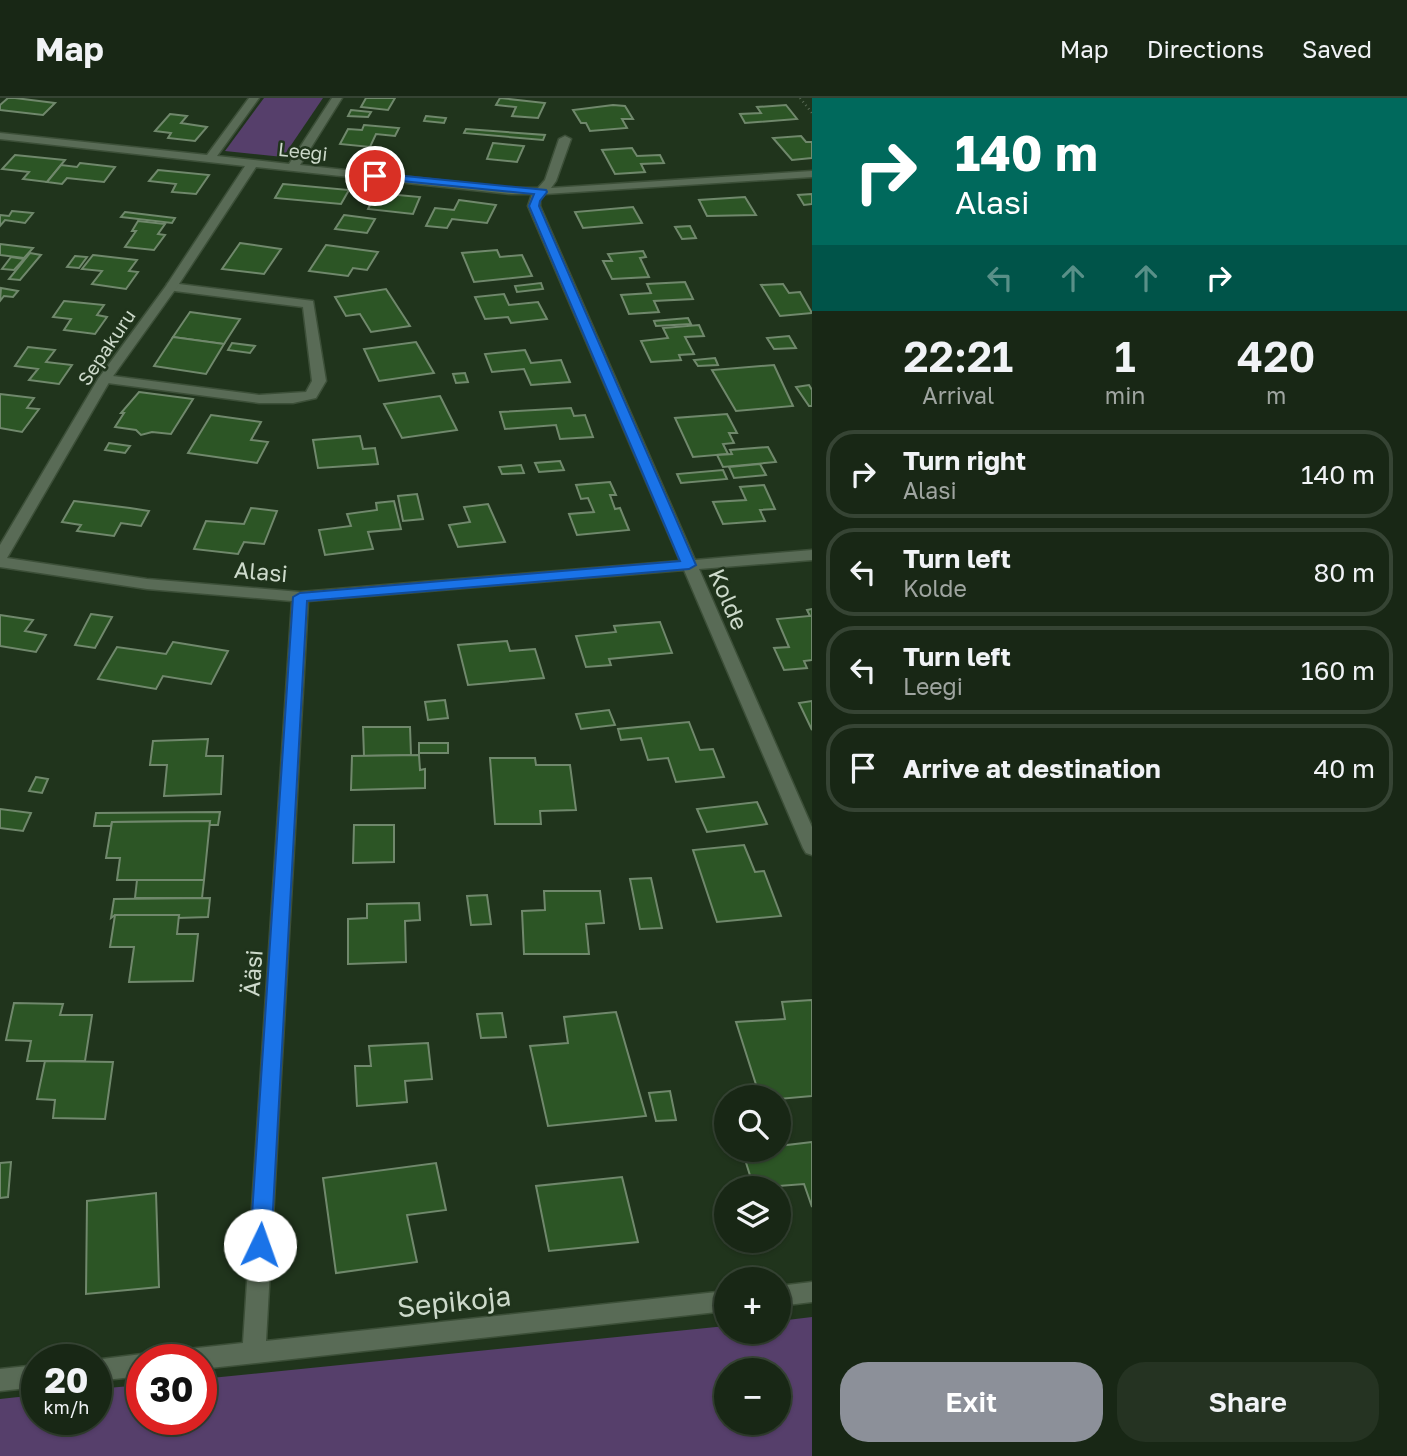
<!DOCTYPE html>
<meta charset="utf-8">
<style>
:root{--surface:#182715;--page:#253322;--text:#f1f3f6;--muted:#9fa5a0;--line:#364434;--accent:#8c9099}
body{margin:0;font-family:"Golos Text",sans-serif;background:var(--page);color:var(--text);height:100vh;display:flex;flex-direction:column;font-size:26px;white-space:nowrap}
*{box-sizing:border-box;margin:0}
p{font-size:23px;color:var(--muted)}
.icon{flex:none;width:38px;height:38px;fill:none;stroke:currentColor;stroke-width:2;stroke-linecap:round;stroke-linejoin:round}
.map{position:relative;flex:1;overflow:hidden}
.sheet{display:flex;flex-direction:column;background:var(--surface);width:595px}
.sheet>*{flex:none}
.banner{background:#00695c;color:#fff;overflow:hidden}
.tools{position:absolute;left:714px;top:987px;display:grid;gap:14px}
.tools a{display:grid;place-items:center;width:77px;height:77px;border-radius:50%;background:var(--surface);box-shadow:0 2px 5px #0004,0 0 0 2px var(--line);font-size:35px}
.speed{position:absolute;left:21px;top:1246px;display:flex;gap:14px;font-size:35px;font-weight:700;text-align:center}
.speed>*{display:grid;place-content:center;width:91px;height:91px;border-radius:50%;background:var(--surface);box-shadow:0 2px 5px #0004,0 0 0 2px var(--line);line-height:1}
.speed small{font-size:18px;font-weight:400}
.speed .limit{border:10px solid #d22;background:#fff;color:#111}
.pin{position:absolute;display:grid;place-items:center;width:60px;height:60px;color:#fff;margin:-30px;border:4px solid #fff;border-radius:50%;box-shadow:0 2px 7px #0007}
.me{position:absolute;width:77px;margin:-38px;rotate:3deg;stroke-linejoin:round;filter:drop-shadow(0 0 5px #0008)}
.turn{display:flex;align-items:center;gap:24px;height:147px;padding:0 28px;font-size:32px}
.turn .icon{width:91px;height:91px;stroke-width:2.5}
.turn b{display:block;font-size:49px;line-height:60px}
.lanes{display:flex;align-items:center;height:66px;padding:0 28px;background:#0003;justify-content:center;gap:35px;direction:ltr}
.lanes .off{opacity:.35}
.eta{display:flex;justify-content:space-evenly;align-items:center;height:119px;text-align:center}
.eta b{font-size:42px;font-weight:600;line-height:49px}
.action{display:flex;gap:14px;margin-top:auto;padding:14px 28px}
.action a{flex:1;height:80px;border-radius:28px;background:var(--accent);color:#fff;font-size:28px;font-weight:600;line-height:80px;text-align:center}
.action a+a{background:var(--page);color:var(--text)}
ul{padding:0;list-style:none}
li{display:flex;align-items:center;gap:21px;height:88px;margin:0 14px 10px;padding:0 14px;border:4px solid var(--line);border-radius:28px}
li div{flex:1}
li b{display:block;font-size:26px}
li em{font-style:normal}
header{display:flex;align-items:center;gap:42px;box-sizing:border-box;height:98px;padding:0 35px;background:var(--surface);border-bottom:2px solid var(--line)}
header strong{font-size:33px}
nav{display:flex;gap:38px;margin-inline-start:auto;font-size:24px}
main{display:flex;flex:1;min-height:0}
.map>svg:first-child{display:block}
</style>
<header>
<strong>Map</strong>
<nav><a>Map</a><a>Directions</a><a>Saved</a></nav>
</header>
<main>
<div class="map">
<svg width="812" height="1358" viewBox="0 0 812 1358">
<rect width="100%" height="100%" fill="#20341c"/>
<g fill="#563f6b" fill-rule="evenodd">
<polygon points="264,0 323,0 283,59 225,53"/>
<path d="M 812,1219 L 812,1358 L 0,1358 L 0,1301 L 37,1297 L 37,1321 L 96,1321 L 96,1291 L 142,1287 L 142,1321 L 201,1321 L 201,1281 L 726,1228 L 726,1234 L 779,1234 L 779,1223 ZM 726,1272 L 779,1272 L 779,1325 L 726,1325 Z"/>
</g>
<g fill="#2c5525" stroke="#70886c" stroke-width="2">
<polygon points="8,0 15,0 55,5 43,17 0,12 0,7"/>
<polygon points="366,0 395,0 388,12 361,9"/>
<polygon points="500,0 545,5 538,20 512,18 516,9 496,7"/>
<polygon points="613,7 625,8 633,21 622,21 627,30 590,33 586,25 581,25 573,12"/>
<polygon points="786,7 797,21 745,25 740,16 761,15 757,9"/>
<polygon points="351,12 371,14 368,19 348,18"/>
<polygon points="170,16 187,18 181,25 207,29 195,43 168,40 171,35 155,33"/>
<polygon points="426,18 446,20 444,25 424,23"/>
<polygon points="364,27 399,30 395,38 376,36 370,49 340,46 348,31 362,32"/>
<polygon points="466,31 545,37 543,42 464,35"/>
<polygon points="801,38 806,44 812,44 812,60 792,62 773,40"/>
<polygon points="493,45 524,48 517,64 487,61"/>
<polygon points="632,50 637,58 660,57 664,65 641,66 645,74 615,76 602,52"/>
<polygon points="15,57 65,62 47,84 23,81 29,74 2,71"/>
<polygon points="80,65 115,69 104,84 67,80 62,86 47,84 61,67 77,69"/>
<polygon points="158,72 209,77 196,96 172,94 176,86 149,83"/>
<polygon points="283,86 349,92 341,106 275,100"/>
<polygon points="376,95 420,99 413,116 368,111"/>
<polygon points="812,96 812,106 804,107 798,97"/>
<polygon points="745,99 756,117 707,118 699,102"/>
<polygon points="459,102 496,107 487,125 452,121 447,130 426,128 435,110 454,112"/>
<polygon points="633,109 642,125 583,130 575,114"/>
<polygon points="12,113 33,115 25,125 5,122 0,128 0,117 9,118"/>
<polygon points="125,114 175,120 172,125 121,119"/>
<polygon points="344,117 375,121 367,135 335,131"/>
<polygon points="138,123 165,126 158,136 165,137 154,152 125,149 136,133 132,133"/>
<polygon points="690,128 696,140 682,141 675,129"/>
<polygon points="240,145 281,151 264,176 222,171"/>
<polygon points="0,146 33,150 24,160 0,157"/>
<polygon points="326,147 378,154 367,172 353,170 348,178 309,173"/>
<polygon points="497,152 500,159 522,157 532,178 474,184 462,155"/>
<polygon points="643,153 646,159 640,160 649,179 612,181 603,163 612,163 608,156"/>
<polygon points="30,155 41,157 20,182 9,181"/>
<polygon points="93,157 137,162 129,173 138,174 126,191 92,186 102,173 82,171"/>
<polygon points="75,158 87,159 79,170 67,169"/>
<polygon points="11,159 24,161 14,172 2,171"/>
<polygon points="685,184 693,201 654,203 659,214 629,216 621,197 651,195 647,186"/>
<polygon points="541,185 543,191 517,194 515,188"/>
<polygon points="783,186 789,195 800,194 812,215 780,218 761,187"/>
<polygon points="1,190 18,193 13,199 4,198 0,203"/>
<polygon points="386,191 410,228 371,234 360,216 346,218 335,199"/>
<polygon points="504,196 509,207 538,204 547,221 511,225 508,219 485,221 475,199"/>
<polygon points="64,203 104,207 97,217 107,219 95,236 64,232 71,221 53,219"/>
<polygon points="190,214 240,221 224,246 173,239"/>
<polygon points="688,220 691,226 656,228 654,223"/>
<polygon points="699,227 704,238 685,239 694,256 679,257 681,262 651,264 641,243 668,240 663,230"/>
<polygon points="789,238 796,250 774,251 767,240"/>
<polygon points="173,239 224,246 206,276 154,268"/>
<polygon points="416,244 434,275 379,283 364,251"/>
<polygon points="232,245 255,248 250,255 228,252"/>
<polygon points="28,249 55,252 46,264 72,267 59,286 29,282 38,271 15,268"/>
<polygon points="525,252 531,265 561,262 570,284 531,287 524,271 492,274 485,256"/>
<polygon points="715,260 718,267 698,268 694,262"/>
<polygon points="774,267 793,308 736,313 712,272"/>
<polygon points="465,275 468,284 456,285 453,276"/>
<polygon points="809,287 812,292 812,308 809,308 796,289"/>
<polygon points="139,294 193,301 171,336 152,334 141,337 136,332 115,329 124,315 121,315"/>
<polygon points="0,296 34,300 27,310 39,311 22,334 0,330"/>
<polygon points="440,298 457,332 402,340 384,306"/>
<polygon points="571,310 574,318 585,317 593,339 560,341 556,327 505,331 500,314"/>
<polygon points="727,316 737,335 729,335 734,345 723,346 728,356 693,359 675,320"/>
<polygon points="211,317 261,324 251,342 268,344 257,365 188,355"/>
<polygon points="360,338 363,351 375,350 378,366 318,370 313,342"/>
<polygon points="109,345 130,348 125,355 105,352"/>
<polygon points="768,349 776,364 723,369 717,357 732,356 730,352"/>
<polygon points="560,363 564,372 539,374 535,365"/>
<polygon points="760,366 766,377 734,380 729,369"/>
<polygon points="521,367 524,375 502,376 499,369"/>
<polygon points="723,372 727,381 681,385 677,376"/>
<polygon points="610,384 616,397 610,397 615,411 620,410 629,432 577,437 569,416 594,414 588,400 581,401 576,387"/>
<polygon points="764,387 775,411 760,412 765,423 723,426 713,404 746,402 740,389"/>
<polygon points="417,396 423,421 403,423 398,398"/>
<polygon points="74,403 130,410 149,413 141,428 121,425 114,438 77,433 81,427 62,424"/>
<polygon points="394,403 401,431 368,434 373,451 325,457 319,432 351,428 347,416 377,412 376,405"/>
<polygon points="488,406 505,444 458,449 449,427 470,424 464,409"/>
<polygon points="251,410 277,413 264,446 244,444 238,456 194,451 206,423 244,426"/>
<polygon points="812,511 812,562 804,563 807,570 784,572 774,550 789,549 777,521 810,518 807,512"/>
<polygon points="91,516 112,519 95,550 75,547"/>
<polygon points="0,517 33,522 25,533 46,537 36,554 0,548"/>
<polygon points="660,524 672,555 609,561 611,567 586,569 576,538 616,534 614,528"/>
<polygon points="507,543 510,553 535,551 544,580 468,587 458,547"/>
<polygon points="173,544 228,553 211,586 163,578 156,591 98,581 117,549 166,556"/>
<polygon points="445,602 448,620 428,622 425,604"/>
<polygon points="812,603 812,632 799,605"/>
<polygon points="609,612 615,627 581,631 576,616"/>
<polygon points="689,624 700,652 713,651 724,679 676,684 668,660 648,662 641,640 621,642 618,631"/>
<polygon points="363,629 410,629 411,657 364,658"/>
<polygon points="208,641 206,658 223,658 221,696 164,698 167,667 150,667 153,643"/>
<rect x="419" y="645" width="29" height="10"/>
<polygon points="419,657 420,672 425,671 425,690 351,692 352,658"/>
<polygon points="490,660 535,660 536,667 570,667 576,712 540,713 541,726 495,726"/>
<polygon points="36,679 48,681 42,695 29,693"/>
<polygon points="757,704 767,726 707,734 697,711"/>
<polygon points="0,711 31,715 23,733 0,730"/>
<polygon points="220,714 218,727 209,727 210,723 112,724 111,728 94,728 96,715"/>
<polygon points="210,723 204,782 117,782 120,760 106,760 112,724"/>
<polygon points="354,727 394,727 394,764 353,765"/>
<polygon points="744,747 755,774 764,773 781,818 717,824 693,752"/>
<polygon points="651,780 662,830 640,831 630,781"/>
<polygon points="137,782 204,782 202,800 135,800"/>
<polygon points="544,793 600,793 604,825 586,826 589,856 524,856 522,813 545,812"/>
<polygon points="487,797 491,826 471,827 467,798"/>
<polygon points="210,800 208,819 178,820 179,817 115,817 111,820 114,801"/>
<polygon points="419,805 420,822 405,823 406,864 348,866 348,821 367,820 367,806"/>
<polygon points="115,817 179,817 177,836 198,836 193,883 129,884 134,849 110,849"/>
<polygon points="812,902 812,998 779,1001 779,999 760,999 736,924 785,921 782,904"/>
<polygon points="14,905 63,906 60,917 92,917 85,963 27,963 31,943 6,942"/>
<polygon points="616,914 646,1018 548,1028 530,948 568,945 564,919"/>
<polygon points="502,915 506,939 481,940 477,916"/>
<polygon points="428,945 432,981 405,983 407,1004 357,1008 355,968 371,968 369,948"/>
<polygon points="45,963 113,964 105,1021 53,1020 55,1002 37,1001"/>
<polygon points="670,993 676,1022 656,1023 649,995"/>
<polygon points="812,1044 812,1109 804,1086 754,1090 742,1052 779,1052 779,1048"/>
<polygon points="11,1064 8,1099 0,1100 0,1065"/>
<polygon points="436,1065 446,1112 407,1117 417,1164 336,1175 323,1080"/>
<polygon points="622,1079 638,1144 549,1153 536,1088"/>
<polygon points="156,1095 159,1189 86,1196 87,1103"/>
</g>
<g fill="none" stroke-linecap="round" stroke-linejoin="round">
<defs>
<polygon id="service" points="171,185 313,203 326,283 316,300 293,305 259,305 100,284 98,281 105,277 259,297 306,294 312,283 303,209 167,192 167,186"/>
<g id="minor">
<path d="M 249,0 L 259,0 L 217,58 L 289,66 L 332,0 L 342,0 L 300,67 L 511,90 L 538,90 L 545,82 L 559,41 L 565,38 L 571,41 L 556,83 L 551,90 L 812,73 L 812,79 L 545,96 L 540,102 L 540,108 L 695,462 L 812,452 L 812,462 L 699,471 L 812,729 L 812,757 L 806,755 L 803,750 L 684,472 L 308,503 L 266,1243 L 726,1193 L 726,1213 L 201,1271 L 201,1262 L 176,1262 L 180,1254 L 188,1251 L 243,1245 L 292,503 L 147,491 L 0,469 L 0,447 L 98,281 L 166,188 L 245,68 L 0,41 L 0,35 L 207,57 ZM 256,69 L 511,96 L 532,96 L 528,108 L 680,463 L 300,494 L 147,481 L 7,460 L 111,281 L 177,189 Z"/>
<polygon points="812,1184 812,1204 779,1208 779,1188"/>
<polygon points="142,1256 151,1262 142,1262 142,1278 96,1283 96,1262 94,1262"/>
<polygon points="37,1267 37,1289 0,1293 0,1271"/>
</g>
</defs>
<use href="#service" stroke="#3c4f38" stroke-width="3"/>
<use href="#minor" stroke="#3c4f38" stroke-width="3"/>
<polyline stroke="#5a6b56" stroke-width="2.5" stroke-dasharray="1 3.5" stroke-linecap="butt" points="800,0 812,15"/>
<use href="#service" fill="#596b56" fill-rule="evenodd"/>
<use href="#minor" fill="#596b56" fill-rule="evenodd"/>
</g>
<polygon fill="#1a73e8" stroke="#114b97" stroke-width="2" points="375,75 546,92 547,94 540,103 539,108 696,467 689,471 307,503 271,1147 268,1153 260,1156 253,1153 250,1147 293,499 300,495 680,463 529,108 534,96 371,80 371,76"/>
<g text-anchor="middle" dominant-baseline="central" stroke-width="5" stroke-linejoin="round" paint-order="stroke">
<g font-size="19" fill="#cddacb" stroke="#20341c">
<text transform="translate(303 53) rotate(6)">Leegi</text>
<text transform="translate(106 249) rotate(-56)">Sepakuru</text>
</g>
<g font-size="23" fill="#cddacb" stroke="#20341c">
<text transform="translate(261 473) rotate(5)">Alasi</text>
<text transform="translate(729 501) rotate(66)">Kolde</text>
<text transform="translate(252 875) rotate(-86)">Ääsi</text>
</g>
<g font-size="28" fill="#cddacb" stroke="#20341c">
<text transform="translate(454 1203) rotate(-6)">Sepikoja</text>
</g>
</g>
</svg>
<div class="tools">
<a><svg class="icon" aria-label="search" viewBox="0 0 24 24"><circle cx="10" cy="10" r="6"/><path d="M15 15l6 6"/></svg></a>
<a><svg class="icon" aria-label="layers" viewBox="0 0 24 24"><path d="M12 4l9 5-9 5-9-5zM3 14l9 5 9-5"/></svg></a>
<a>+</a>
<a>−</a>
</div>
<div class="speed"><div>20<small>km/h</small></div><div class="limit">30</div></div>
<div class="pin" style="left:375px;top:78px;background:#d93025"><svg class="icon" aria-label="arrive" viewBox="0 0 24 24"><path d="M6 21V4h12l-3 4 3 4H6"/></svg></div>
<svg class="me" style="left:260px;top:1147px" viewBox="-20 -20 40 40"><circle r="19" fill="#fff"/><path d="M0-13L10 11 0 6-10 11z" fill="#1a73e8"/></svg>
</div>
<section class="sheet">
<div class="banner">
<div class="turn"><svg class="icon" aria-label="right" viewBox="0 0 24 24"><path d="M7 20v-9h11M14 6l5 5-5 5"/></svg><div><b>140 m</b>Alasi</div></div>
<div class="lanes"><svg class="icon off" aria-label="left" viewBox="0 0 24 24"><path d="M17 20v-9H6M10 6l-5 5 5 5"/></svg><svg class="icon off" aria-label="ahead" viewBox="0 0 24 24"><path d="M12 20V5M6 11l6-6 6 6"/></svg><svg class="icon off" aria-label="ahead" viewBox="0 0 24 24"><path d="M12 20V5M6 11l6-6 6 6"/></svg><svg class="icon" aria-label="right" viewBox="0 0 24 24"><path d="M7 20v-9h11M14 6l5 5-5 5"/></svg></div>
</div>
<div class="eta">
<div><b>22:21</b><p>Arrival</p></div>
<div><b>1</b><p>min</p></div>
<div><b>420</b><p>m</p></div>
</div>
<ul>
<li><svg class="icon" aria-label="right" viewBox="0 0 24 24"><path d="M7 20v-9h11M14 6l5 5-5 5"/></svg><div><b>Turn right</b><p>Alasi</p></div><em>140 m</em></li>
<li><svg class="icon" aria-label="left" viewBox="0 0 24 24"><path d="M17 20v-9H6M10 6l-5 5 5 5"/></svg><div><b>Turn left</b><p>Kolde</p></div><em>80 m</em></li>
<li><svg class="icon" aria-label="left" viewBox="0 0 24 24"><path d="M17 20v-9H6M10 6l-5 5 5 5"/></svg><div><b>Turn left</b><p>Leegi</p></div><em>160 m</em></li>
<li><svg class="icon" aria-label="arrive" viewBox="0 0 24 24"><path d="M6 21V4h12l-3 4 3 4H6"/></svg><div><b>Arrive at destination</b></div><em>40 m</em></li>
</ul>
<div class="action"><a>Exit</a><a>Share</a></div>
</section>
</main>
